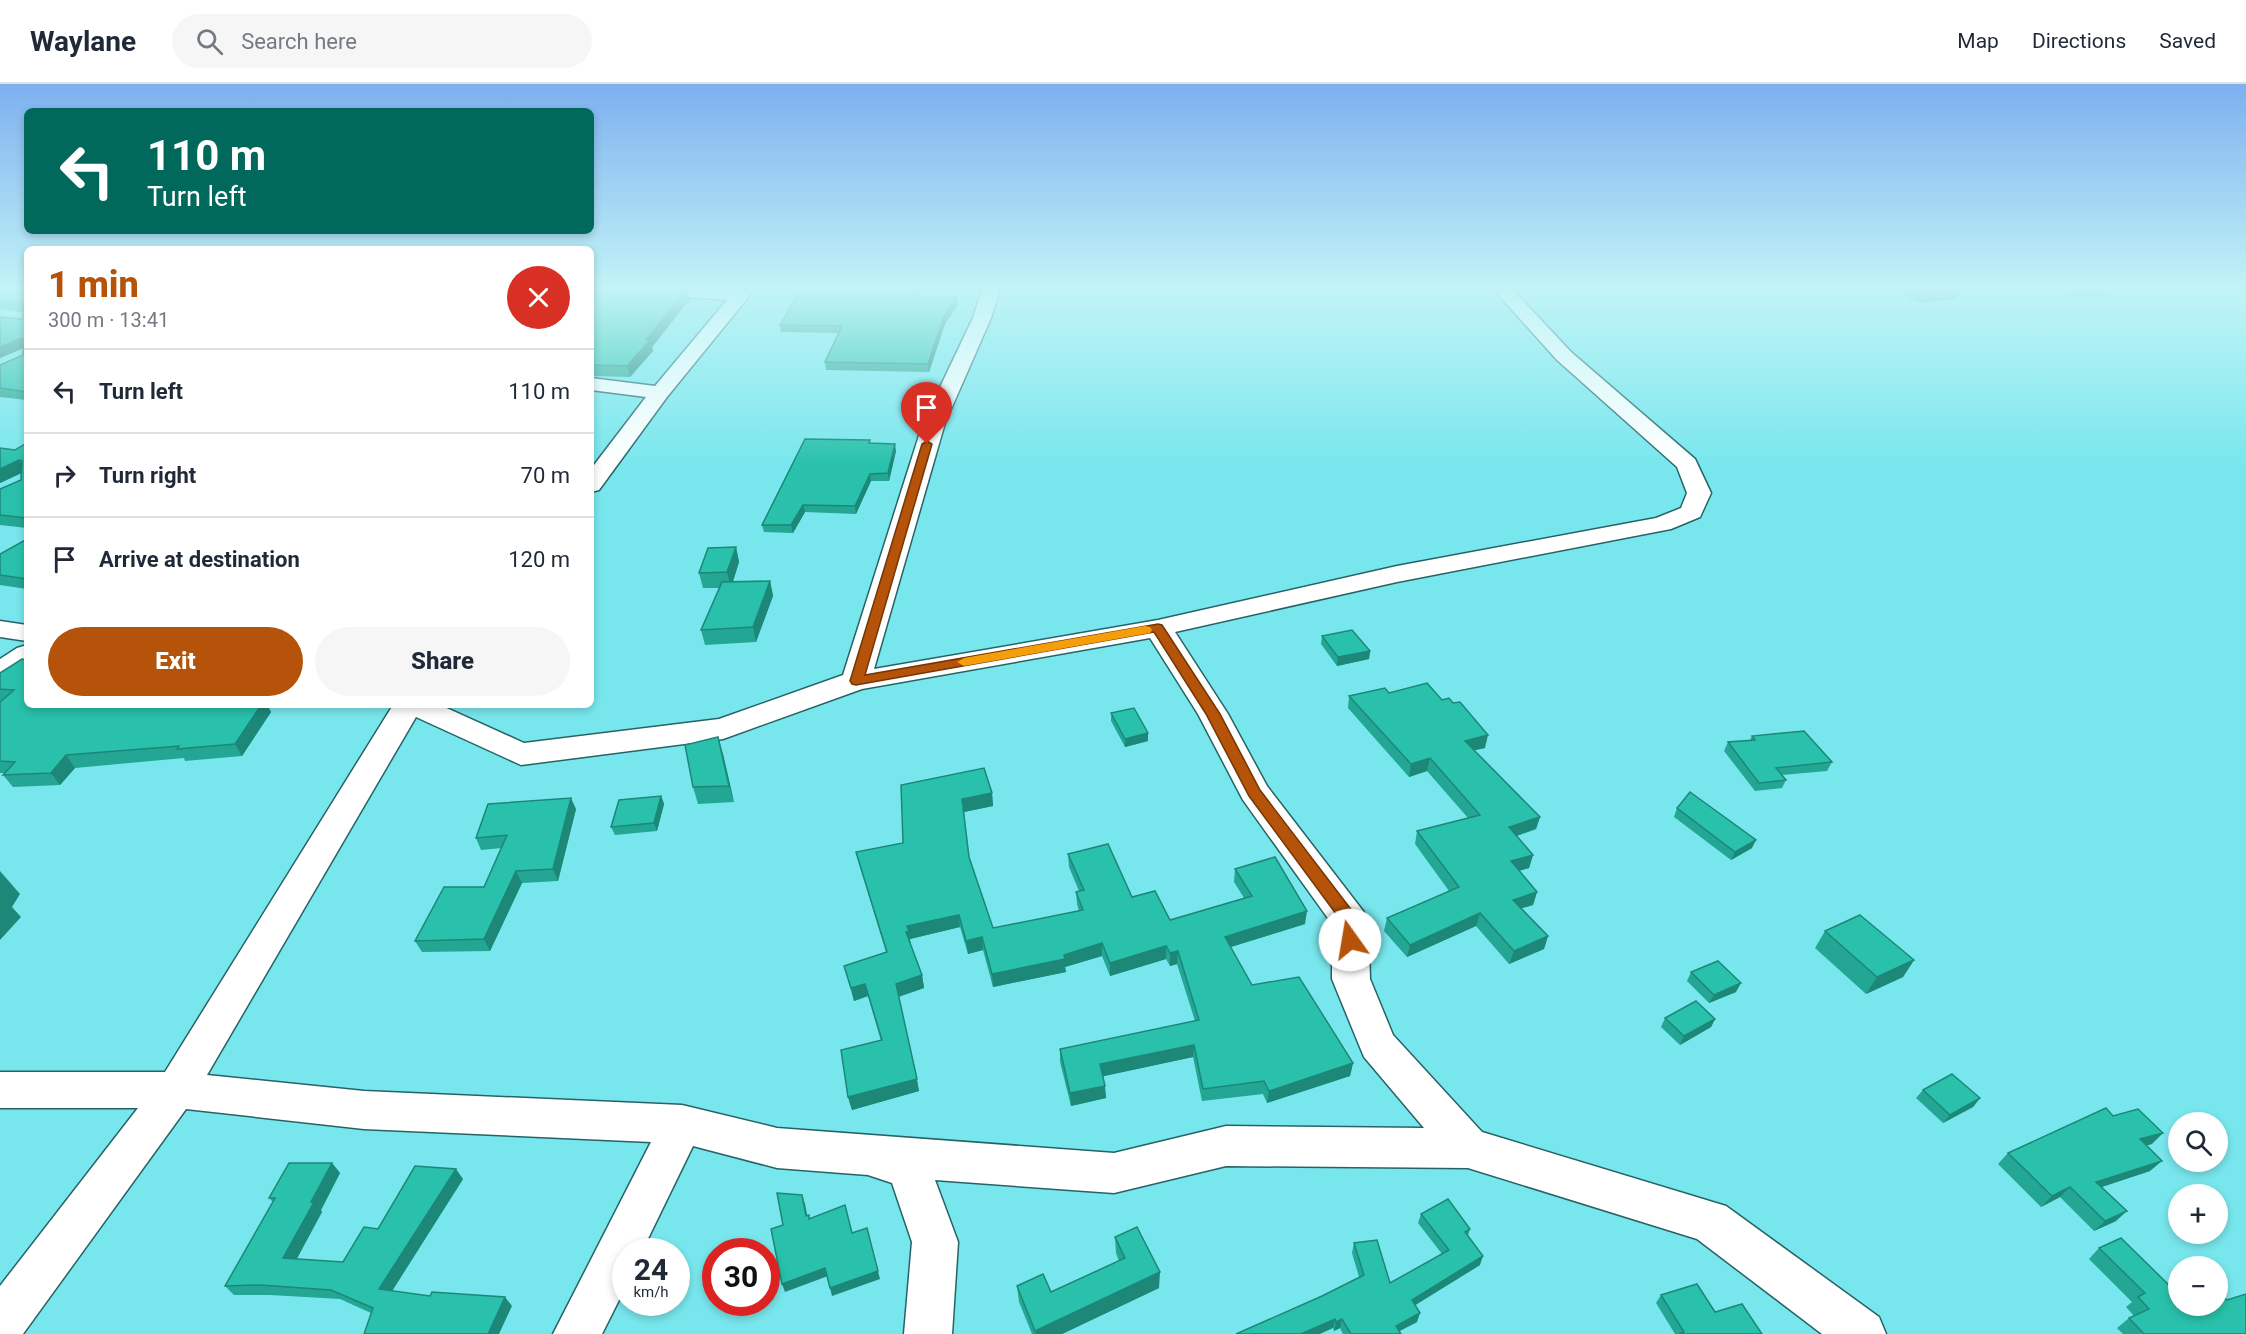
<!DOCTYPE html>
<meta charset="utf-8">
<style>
:root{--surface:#fff;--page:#f6f6f7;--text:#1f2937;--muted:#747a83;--line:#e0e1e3;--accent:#b45309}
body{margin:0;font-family:Roboto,sans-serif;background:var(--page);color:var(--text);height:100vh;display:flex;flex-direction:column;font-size:22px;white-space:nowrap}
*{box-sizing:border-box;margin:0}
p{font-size:20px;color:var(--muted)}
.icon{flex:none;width:33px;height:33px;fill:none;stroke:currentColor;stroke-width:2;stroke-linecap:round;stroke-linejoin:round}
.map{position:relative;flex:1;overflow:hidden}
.panel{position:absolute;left:24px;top:162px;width:570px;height:462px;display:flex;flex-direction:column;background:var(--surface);border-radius:9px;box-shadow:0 3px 9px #0003}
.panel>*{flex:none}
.top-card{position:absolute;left:24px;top:24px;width:570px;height:126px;border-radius:9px;box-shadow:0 3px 9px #0003;background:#00695c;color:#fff;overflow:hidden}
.tools{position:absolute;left:2168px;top:1028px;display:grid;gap:12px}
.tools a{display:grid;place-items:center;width:60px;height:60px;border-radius:50%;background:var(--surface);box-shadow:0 3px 9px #0003;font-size:30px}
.speed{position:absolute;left:612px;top:1154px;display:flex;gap:12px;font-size:30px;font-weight:700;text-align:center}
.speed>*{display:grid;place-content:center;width:78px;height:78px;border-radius:50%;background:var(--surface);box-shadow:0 3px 9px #0003;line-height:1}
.speed small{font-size:15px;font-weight:400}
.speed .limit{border:9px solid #d22;background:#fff;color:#111}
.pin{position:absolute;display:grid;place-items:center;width:51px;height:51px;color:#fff;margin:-62px -26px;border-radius:50% 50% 50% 0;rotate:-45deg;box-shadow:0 0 6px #0007}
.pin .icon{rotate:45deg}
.me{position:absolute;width:66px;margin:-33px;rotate:347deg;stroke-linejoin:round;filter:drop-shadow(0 0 4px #0008)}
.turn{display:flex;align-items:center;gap:21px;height:126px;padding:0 24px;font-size:27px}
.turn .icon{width:78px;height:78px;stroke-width:2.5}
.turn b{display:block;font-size:42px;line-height:51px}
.round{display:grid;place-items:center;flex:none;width:63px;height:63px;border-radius:32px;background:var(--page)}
.head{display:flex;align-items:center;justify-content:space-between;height:102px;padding:0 24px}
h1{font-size:36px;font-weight:800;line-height:45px;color:var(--accent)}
.button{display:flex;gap:12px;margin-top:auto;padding:12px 24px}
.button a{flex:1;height:69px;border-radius:36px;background:var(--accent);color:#fff;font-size:24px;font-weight:800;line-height:69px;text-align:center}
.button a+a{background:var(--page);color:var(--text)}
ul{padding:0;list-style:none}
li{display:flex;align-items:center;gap:18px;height:84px;padding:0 24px;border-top:2px solid var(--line)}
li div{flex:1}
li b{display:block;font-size:22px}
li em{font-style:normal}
header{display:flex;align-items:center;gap:36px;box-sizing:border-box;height:84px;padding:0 30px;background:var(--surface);border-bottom:2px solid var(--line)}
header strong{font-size:28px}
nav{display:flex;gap:33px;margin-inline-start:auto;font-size:21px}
.search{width:420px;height:54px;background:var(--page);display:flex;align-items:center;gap:15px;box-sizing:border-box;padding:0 21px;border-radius:33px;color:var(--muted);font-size:22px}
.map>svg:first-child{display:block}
</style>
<header>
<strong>Waylane</strong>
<div class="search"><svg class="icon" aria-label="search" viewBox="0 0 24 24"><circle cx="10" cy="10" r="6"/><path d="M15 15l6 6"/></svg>Search here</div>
<nav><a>Map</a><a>Directions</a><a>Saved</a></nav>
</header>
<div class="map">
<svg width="2246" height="1250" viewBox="0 0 2246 1250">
<rect width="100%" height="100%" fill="#78e7ed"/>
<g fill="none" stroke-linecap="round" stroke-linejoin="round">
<defs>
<g id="street">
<polygon points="657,206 754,206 667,313 599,406 591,408 591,385 646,313 591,306 591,294 655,302 727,216 666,211 660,210"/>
<path d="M 982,206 L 1000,206 L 991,234 L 945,339 L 874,585 L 1158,536 L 1397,482 L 1656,434 L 1681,424 L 1687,409 L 1677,383 L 1557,276 L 1494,206 L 1513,206 L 1571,268 L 1695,375 L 1711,409 L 1700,433 L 1671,445 L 1397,498 L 1175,548 L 1228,630 L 1267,702 L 1363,827 L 1368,837 L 1370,895 L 1393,951 L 1482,1048 L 1726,1122 L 1879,1233 L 1886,1250 L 1822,1250 L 1697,1155 L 1468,1084 L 1226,1082 L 1114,1109 L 935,1096 L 958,1158 L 952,1250 L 904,1250 L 912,1158 L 892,1099 L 868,1091 L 777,1084 L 693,1062 L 642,1167 L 626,1167 L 626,1202 L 602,1250 L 553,1250 L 651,1058 L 364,1045 L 186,1025 L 23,1250 L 0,1250 L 0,1202 L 138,1024 L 0,1024 L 0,988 L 165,988 L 393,621 L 440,621 L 524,659 L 719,635 L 843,591 L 923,339 L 973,234 ZM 1150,554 L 1198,630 L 1243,716 L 1332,840 L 1332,895 L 1364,973 L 1424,1044 L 1226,1042 L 1114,1069 L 777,1044 L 682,1021 L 364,1007 L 207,991 L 416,633 L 521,681 L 723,655 L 862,605 Z"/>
<polygon points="0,537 27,541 27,557 0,553"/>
<polygon points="27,561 27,583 10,594 0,597 0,575 17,564"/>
</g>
</defs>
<use href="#street" stroke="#276366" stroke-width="3"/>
<use href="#street" fill="#fff" fill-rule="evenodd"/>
</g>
<g fill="#23a693">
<polygon points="0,206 27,206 27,316 0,313 0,281 23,271 24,264 0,274 0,233 23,235 23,228 0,225"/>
<polygon points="591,206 688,206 690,215 652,263 653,267 630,293 591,292"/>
<polygon points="1893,206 1961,206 1957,214 1919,219"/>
<polygon points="2056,206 2124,206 2122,210 2072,214"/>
<polygon points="818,210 917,212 958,221 945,240 929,288 826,286 825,278 839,249 781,248 780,241"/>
<polygon points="870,356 870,359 896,367 889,397 871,397 856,430 805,428 793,449 764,448 762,441"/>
<polygon points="27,359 27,444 0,441 0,405 21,396 21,389 0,399 0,364 15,366"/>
<polygon points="27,455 27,505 0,501 0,470"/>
<polygon points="736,463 739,478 733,498 770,497 773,512 756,558 705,561 701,546 719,504 703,504 699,489"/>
<polygon points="1322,552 1370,567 1369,575 1337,582 1321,560"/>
<polygon points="0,589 27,621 267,621 271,628 242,672 185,677 184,674 75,684 60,701 13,703 3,691 5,689 0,689 0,618 1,617 0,617"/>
<polygon points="1389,609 1485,664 1474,666 1540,733 1536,745 1517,752 1533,771 1529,784 1519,787 1537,808 1533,821 1521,824 1548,852 1544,865 1509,880 1476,842 1407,873 1384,847 1387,834 1449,807 1415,760 1417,747 1468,734 1427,687 1409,693 1348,624 1349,612"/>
<polygon points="1111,629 1148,657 1125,663 1111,637"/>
<polygon points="1752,652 1832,678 1827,687 1782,691 1786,696 1782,704 1755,707 1724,667 1728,658 1750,656"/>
<polygon points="723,670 734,718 698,720 693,703"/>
<polygon points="992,709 993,722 964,728 969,773 993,844 1079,827 1077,820 1076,808 1079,807 1069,783 1068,770 1132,813 1170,836 1244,814 1234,798 1235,785 1305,840 1231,863 1252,901 1353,979 1350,992 1267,1019 1263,1010 1202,1017 1193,973 1103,992 1106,1014 1071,1022 1060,978 1060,965 1195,937 1177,880 1170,882 1166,875 1110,892 1102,872 1065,883 1066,888 993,903 983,866 968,870 960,843 910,855 910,860 922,891 924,904 898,913 919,1007 852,1026 848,1013 881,957 868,912 854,917 844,882 886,868 859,780 856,768 903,759"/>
<polygon points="661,712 664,720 657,747 615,751 611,743"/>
<polygon points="1677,724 1752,764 1731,776 1674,733"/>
<polygon points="576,725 558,797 522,799 490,867 422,868 415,857 484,803 502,764 481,766 476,754"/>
<polygon points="1825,847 1914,876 1903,893 1866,910 1815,864"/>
<polygon points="1691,888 1736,908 1709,919 1687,897"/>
<polygon points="1665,934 1715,935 1711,943 1680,961 1661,943"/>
<polygon points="1923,1006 1980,1014 1973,1023 1943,1039 1916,1014"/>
<polygon points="2113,1032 2152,1060 2146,1061 2150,1087 2102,1103 2116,1137 2094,1147 2060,1113 2041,1123 1998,1080 2008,1069"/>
<polygon points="332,1079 340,1089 321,1126 322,1128 296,1175 343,1178 378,1145 463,1095 392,1207 512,1222 371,1229 340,1215 270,1211 234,1211 225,1202 273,1118 269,1114"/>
<polygon points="1421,1130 1470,1145 1468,1152 1480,1181 1415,1221 1417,1238 1399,1247 1401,1250 1343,1250 1340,1244 1334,1247 1322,1212 1359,1193 1352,1169 1354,1159 1390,1199 1442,1170 1418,1139"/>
<polygon points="1115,1153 1159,1204 1062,1250 1032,1250 1019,1218 1017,1202 1051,1208 1119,1177 1116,1169"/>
<polygon points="2099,1164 2173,1205 2227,1216 2246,1250 2123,1250 2117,1244 2129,1234 2134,1232 2126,1223 2132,1218 2089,1175"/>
<polygon points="1661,1211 1715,1228 1762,1250 1675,1250 1656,1219"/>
</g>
<g fill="#1d8778">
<polygon points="687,206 688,206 690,215 652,263 653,267 630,293 627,282 646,256"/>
<polygon points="915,206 922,206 912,219 911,212"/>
<polygon points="1955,206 1961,206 1957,214 1919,219 1923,210"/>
<polygon points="957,213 958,221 945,240 929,288 928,280 944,232"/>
<polygon points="21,254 26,263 0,274 0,263"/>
<polygon points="895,360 896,367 889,397 888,389"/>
<polygon points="19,376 26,387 0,399 0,385"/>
<polygon points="870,390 871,397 856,430 855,422"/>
<polygon points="803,421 805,428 793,449 791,441"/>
<polygon points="736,463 739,478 731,503 727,488"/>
<polygon points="770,497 773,512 756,558 753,543"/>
<polygon points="1370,567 1369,575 1337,582 1338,573"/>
<polygon points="261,621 267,621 271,628 242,672 235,660"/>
<polygon points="1148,649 1148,657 1125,663 1125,655"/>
<polygon points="1488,651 1485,664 1462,669 1465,657"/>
<polygon points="718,653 723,670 734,718 729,702"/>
<polygon points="66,671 75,684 60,701 51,689"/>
<polygon points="1430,674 1427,687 1409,693 1411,680"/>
<polygon points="992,709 993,722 964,728 962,715"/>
<polygon points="661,712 664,720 657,747 654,739"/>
<polygon points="571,714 576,725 558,797 553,785"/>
<polygon points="1540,733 1536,745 1506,755 1509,743"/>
<polygon points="1756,756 1752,764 1731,776 1735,768"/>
<polygon points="1533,771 1529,784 1507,790 1511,777"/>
<polygon points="0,787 20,810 12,823 21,833 0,856"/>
<polygon points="516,787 522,799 490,867 484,855"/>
<polygon points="1537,808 1533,821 1509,828 1513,816"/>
<polygon points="1307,827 1305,840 1224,865 1225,853"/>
<polygon points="1480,829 1476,842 1407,873 1410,861"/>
<polygon points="959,831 960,843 910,855 911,860 908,861 906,848 907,842"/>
<polygon points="1548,852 1544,865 1509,880 1514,867"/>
<polygon points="982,853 983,866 968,870 966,857"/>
<polygon points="1102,859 1102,872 1065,883 1066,888 993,903 992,890 1064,871"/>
<polygon points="1166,862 1166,875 1110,892 1110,879"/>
<polygon points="1178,867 1177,880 1170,882 1170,869"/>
<polygon points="1914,876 1903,893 1866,910 1877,893"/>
<polygon points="922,891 924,904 898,913 896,900"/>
<polygon points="1741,899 1736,908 1709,919 1714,911"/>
<polygon points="865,900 868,912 854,917 851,904"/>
<polygon points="1715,935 1711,943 1680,961 1684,952"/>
<polygon points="1194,961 1193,973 1100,993 1100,980"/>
<polygon points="1353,979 1350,992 1267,1019 1269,1007"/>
<polygon points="917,995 919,1007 852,1026 848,1013"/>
<polygon points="1105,1002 1106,1014 1071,1022 1070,1009"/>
<polygon points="1980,1014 1973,1023 1943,1039 1950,1031"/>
<polygon points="2163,1049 2152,1060 2130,1066 2140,1055"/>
<polygon points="2162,1077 2150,1087 2086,1108 2096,1098"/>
<polygon points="332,1079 340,1089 321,1126 322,1128 292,1184 283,1174"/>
<polygon points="456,1085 463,1095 387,1215 379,1205"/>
<polygon points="2070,1103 2060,1113 2041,1123 2052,1112"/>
<polygon points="802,1111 805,1120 809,1140 806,1132"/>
<polygon points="2127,1127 2116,1137 2094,1147 2105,1137"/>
<polygon points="867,1144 880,1195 832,1212 830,1204"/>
<polygon points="1483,1172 1480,1181 1409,1225 1412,1216"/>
<polygon points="825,1184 828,1192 785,1208 782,1200"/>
<polygon points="1160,1188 1159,1204 1062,1250 1036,1250 1035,1247"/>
<polygon points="505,1213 512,1222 499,1250 488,1250"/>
<polygon points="1420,1229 1417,1238 1394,1250 1396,1242"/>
<polygon points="1335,1235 1333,1244 1320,1250 1301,1250"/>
<polygon points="1342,1235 1340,1244 1334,1247 1336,1238"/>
</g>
<g fill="#29c1ab" stroke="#1d8778" stroke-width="1.5">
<polygon points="0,206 27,206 27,308 0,304 0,281 23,271 24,256 21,254 0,263 0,233 23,235 24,220 0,217"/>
<polygon points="591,206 687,206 646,256 650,256 627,282 591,281"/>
<polygon points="819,206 915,206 911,212 957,213 944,232 928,280 825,278 842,242 780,241 798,210 818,210"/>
<polygon points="1915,206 1955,206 1923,210"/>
<polygon points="2072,206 2096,206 2076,208"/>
<polygon points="805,355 870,356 869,359 895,360 888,389 870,390 855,422 803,421 791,441 762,441"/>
<polygon points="27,359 27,434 0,431 0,405 21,396 22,377 19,376 0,385 0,364 15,366"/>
<polygon points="27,455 27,495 0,491 0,470"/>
<polygon points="736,463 727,488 699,489 708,464"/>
<polygon points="770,497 753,543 701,546 722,498"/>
<polygon points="1352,546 1370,567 1338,573 1322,552"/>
<polygon points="22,575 27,576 27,621 261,621 235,660 177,665 179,662 66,671 51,689 3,691 15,678 0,677 0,618 14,606 0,605 0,589"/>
<polygon points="1427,599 1442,616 1449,614 1453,619 1460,618 1488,651 1465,657 1540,733 1509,743 1533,771 1511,777 1537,808 1513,816 1548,852 1514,867 1480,829 1410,861 1387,834 1459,803 1417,747 1480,731 1430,674 1411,680 1349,612 1385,604 1389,609"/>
<polygon points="1134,624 1148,649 1125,655 1111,629"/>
<polygon points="1804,647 1832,678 1776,684 1786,696 1759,699 1728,658 1755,656 1752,652"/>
<polygon points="718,653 729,702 693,703 685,661"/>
<polygon points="984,684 992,709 962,715 969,773 993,844 1083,826 1076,808 1084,806 1068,770 1108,760 1132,813 1155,807 1170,836 1252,812 1235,785 1275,773 1307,827 1225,853 1252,901 1299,893 1353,979 1269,1007 1264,997 1203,1005 1194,961 1100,980 1105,1002 1070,1009 1060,965 1199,936 1178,867 1170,869 1166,862 1110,879 1102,859 1064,871 1065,875 992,890 982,853 966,857 959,831 907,842 909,847 906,848 922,891 896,900 917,995 848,1013 841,966 882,956 865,900 851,904 844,882 887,868 856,768 903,759 901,701"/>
<polygon points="1690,708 1756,756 1735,768 1677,724"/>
<polygon points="661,712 654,739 611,743 619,716"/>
<polygon points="571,714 553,785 516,787 484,855 415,857 444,803 484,803 507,751 476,754 488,720"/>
<polygon points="1860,831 1914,876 1877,893 1825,847"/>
<polygon points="1718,877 1741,899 1714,911 1691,888"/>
<polygon points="1696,917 1715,935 1684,952 1665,934"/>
<polygon points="1952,990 1980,1014 1950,1031 1923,1006"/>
<polygon points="2106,1024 2113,1032 2138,1025 2163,1049 2140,1055 2162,1077 2096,1098 2127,1127 2105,1137 2070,1103 2052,1112 2008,1069"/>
<polygon points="289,1079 332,1079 311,1118 314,1118 283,1174 343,1178 364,1143 378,1145 415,1082 456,1085 379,1205 430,1212 432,1208 505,1213 488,1250 364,1250 373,1224 331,1206 260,1201 225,1202 275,1114 269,1114"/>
<polygon points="777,1109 802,1111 806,1132 809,1131 809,1135 845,1121 852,1149 867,1144 878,1187 830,1204 825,1184 782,1200 771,1145 783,1141"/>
<polygon points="1448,1115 1470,1145 1465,1148 1483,1172 1412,1216 1420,1229 1396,1242 1401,1250 1351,1250 1342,1235 1336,1238 1335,1235 1301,1250 1236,1250 1322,1212 1364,1191 1354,1159 1377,1156 1390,1199 1449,1166 1421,1130"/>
<polygon points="1137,1143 1160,1188 1035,1247 1017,1202 1043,1190 1051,1208 1125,1174 1115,1153"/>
<polygon points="2121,1154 2173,1205 2178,1203 2178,1221 2217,1221 2217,1206 2227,1216 2246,1210 2246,1250 2144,1250 2129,1234 2149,1225 2138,1213 2145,1209 2099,1164"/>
<polygon points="1697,1200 1715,1228 1742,1220 1762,1250 1679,1250 1684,1248 1661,1211"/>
</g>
<linearGradient id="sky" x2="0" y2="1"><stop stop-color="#7db0ef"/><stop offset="0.54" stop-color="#c2f4f7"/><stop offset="1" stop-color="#c2f4f7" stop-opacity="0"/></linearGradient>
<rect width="2246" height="381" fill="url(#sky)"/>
<path fill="#b45309" stroke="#753606" stroke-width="1.5" d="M 927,357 L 932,360 L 865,591 L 1158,540 L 1162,541 L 1220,630 L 1260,706 L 1356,832 C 1360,840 1360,853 1356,861 L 1350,863 L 1345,861 L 1342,856 L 1342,838 L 1249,712 L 1206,630 L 1154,548 L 856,601 L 852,600 L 850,597 L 922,360 Z"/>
<polygon fill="#f59e0b" points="1145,542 1150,543 1152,546 1150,549 964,582 957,578 964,574"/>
</svg>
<div class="tools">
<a><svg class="icon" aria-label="search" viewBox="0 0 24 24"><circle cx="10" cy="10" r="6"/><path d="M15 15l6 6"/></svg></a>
<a>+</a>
<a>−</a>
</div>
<div class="speed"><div>24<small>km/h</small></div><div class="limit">30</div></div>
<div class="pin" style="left:927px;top:360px;background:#d93025"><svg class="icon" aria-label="arrive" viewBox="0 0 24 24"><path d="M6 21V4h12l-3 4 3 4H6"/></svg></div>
<svg class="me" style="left:1350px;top:856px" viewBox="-20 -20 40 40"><circle r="19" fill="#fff"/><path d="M0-13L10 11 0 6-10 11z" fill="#b45309"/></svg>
<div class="top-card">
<div class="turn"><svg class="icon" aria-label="left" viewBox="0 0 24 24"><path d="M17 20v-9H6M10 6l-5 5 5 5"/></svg><div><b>110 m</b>Turn left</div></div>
</div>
<section class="panel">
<div class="head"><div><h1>1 min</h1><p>300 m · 13:41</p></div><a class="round" style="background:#d93025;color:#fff"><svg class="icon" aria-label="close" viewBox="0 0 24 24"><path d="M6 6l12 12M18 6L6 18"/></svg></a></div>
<ul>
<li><svg class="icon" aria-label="left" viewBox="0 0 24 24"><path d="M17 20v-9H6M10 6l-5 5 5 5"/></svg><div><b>Turn left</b></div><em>110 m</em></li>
<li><svg class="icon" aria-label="right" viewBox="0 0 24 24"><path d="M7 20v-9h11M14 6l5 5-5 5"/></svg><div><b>Turn right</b></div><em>70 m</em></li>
<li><svg class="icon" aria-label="arrive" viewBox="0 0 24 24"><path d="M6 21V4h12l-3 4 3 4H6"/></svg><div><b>Arrive at destination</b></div><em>120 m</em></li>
</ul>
<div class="button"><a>Exit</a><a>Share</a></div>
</section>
</div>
